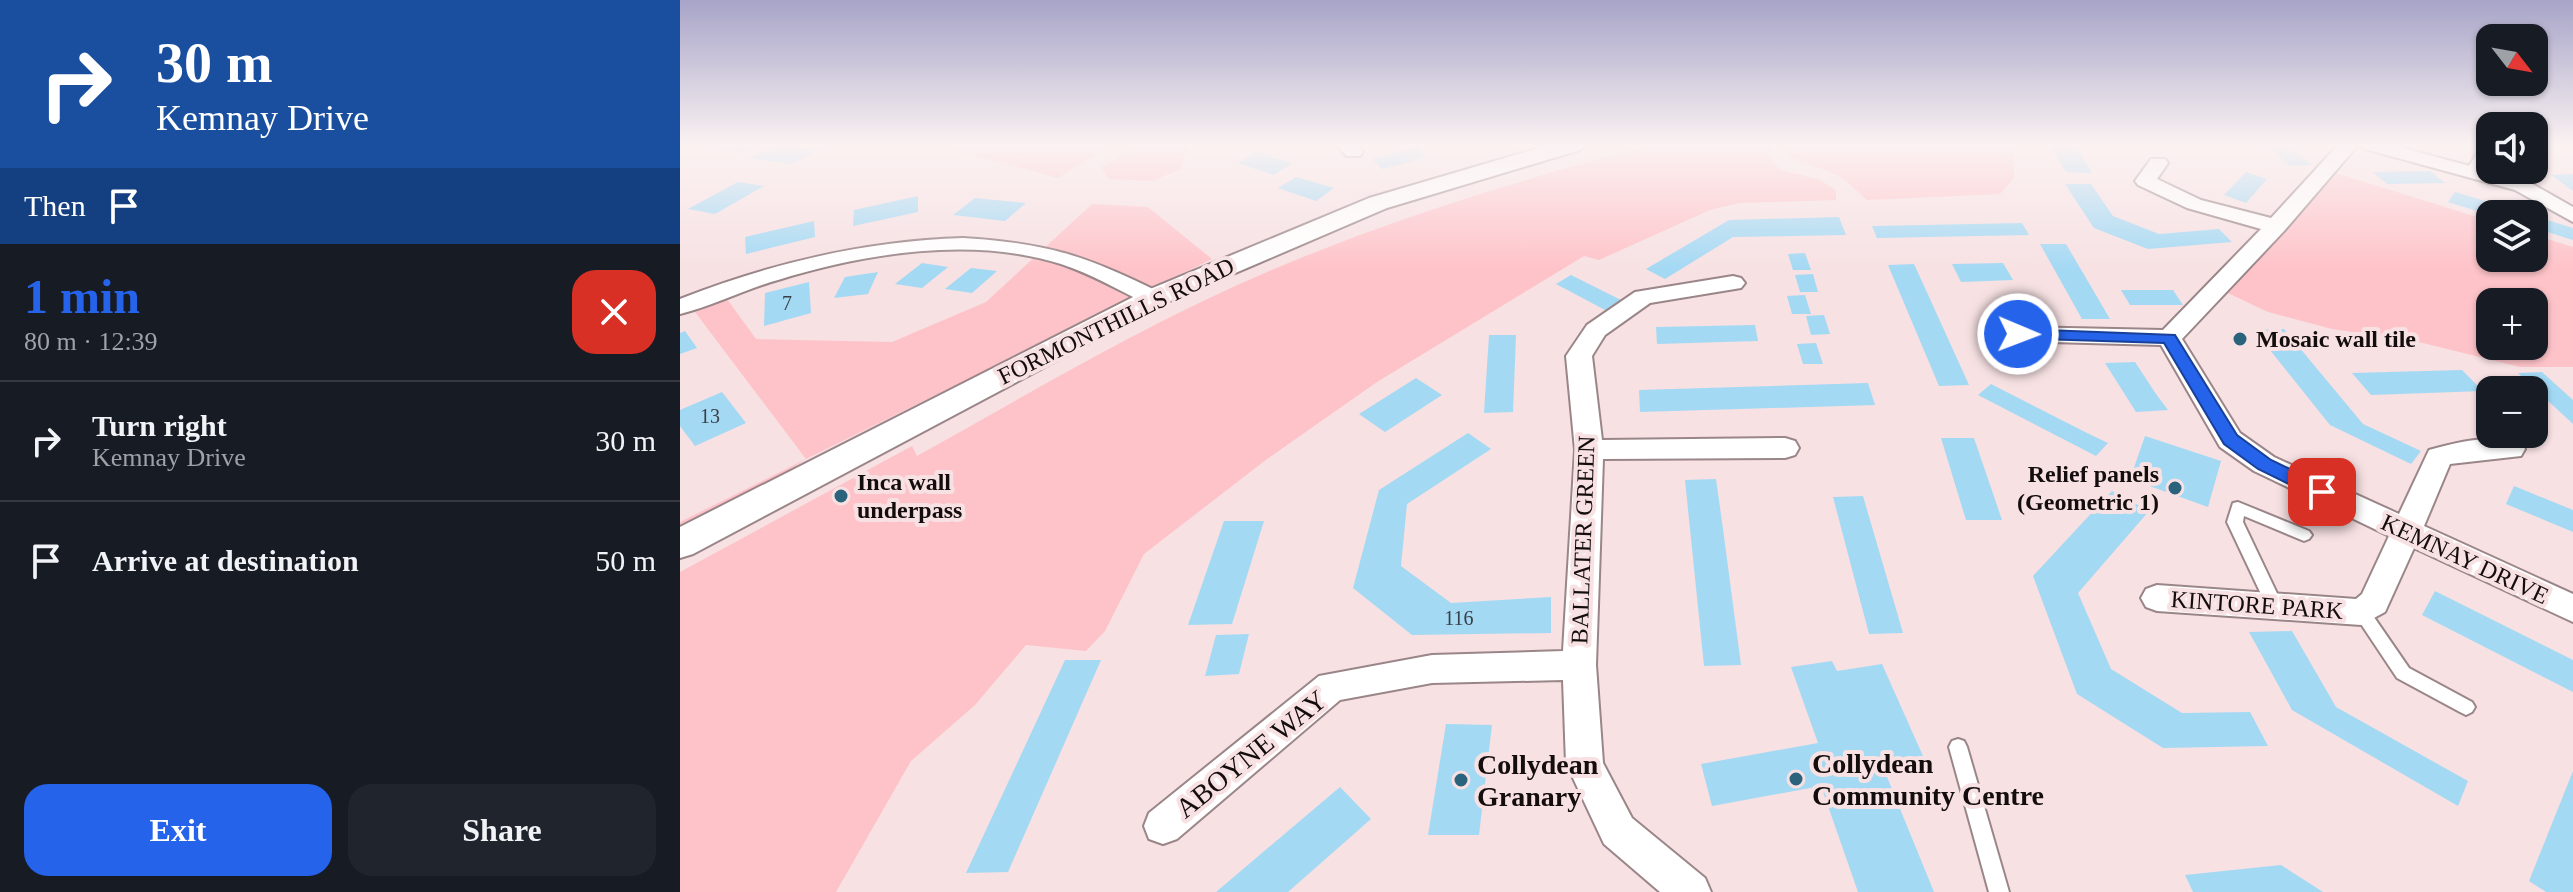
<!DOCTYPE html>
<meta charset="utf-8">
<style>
:root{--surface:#171b24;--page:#20242c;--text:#f1f3f6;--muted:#9ea1a6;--line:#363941;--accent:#2563eb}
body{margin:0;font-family:Georgia,serif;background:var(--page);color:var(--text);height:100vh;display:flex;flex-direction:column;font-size:30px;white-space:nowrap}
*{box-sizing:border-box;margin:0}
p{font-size:26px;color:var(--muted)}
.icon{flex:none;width:44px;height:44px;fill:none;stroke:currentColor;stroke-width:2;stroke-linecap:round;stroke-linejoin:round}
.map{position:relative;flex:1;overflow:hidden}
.sheet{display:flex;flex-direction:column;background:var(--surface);width:680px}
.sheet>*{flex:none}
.banner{background:#1a4fa0;color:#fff;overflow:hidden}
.needle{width:52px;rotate:121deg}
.tools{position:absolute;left:1796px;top:24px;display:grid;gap:16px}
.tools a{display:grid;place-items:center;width:72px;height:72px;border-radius:16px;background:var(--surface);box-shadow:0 2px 6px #0004;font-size:40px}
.pin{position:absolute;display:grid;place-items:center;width:68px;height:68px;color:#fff;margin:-34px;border-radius:16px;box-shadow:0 4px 12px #0006}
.me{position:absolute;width:88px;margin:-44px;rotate:91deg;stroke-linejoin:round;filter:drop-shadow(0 0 6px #0008)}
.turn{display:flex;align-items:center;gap:28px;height:168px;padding:0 24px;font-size:36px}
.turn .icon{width:104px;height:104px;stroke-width:2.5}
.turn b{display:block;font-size:56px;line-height:68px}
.then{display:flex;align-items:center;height:76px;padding:0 24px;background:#0003;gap:16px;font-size:30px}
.round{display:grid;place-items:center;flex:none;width:84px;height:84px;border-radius:24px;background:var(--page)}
.summary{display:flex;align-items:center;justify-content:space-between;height:136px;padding:0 24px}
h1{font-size:48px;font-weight:700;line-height:60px;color:var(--accent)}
.primary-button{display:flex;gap:16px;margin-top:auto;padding:16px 24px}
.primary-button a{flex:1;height:92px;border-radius:24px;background:var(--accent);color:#fff;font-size:32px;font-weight:700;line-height:92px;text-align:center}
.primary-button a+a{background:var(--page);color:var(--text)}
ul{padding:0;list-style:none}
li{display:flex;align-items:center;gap:24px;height:120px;padding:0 24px;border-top:2px solid var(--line)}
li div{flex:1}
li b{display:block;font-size:30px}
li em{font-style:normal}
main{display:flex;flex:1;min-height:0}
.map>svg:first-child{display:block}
</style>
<main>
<section class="sheet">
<div class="banner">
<div class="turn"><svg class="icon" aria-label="right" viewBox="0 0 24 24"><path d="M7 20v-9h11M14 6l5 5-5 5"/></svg><div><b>30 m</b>Kemnay Drive</div></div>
<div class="then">Then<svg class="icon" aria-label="arrive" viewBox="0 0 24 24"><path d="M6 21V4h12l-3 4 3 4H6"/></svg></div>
</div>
<div class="summary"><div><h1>1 min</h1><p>80 m · 12:39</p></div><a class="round" style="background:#d93025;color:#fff"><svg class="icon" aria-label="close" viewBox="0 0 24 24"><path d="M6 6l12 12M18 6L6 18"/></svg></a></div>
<ul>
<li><svg class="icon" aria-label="right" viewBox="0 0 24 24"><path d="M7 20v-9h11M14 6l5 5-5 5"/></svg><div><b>Turn right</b><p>Kemnay Drive</p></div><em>30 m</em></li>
<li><svg class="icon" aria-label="arrive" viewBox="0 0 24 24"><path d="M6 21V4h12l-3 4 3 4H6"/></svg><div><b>Arrive at destination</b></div><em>50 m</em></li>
</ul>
<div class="primary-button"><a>Exit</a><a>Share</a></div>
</section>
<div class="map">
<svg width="1893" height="892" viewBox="0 0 1893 892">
<rect width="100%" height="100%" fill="#f7e1e3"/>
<g fill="#fec3c9" fill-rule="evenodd">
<polygon points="254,145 432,145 378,178"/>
<polygon points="461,145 507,145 501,169 472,181 428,179 421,167"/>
<path d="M 974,145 L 1096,145 L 1087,155 L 1100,170 L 1138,179 L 1156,190 L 1156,200 L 1059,203 L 1030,210 L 919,260 L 904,256 L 697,382 L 587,459 L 464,554 L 425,631 L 406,651 L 346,645 L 295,705 L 231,761 L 156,892 L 0,892 L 0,572 L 232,446 L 237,456 C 352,392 465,324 587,272 C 711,219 843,178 974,145 Z"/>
<path d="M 1112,145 L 1339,145 L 1334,154 L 1334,178 L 1320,194 L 1187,200 C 1177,191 1169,182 1157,175 C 1141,167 1124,165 1108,156 Z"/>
<path d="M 1646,170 L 1810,221 L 1810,258 L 1854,258 L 1854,235 L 1893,247 L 1893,367 L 1840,367 L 1743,343 L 1652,329 L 1588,312 L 1537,288 ZM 1810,302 L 1854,302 L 1854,346 L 1810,346 Z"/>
<polygon points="412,204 468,207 532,259 126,459 36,519 0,537 0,522 126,459 15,312 47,299 76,339 212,342 306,302"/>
</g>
<g fill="#a4d9f4">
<polygon points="18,145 77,145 60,153"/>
<polygon points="94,145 106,145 139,150 112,164 70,158"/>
<polygon points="1370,145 1396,145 1412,173 1386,172"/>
<polygon points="1586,145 1608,145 1632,165 1610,166"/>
<polygon points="736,147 747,157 702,169 692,159"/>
<polygon points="576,152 612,163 594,175 557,163"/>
<polygon points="1750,171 1765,183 1707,184 1693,172"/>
<polygon points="1566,172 1587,179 1566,203 1544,195"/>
<polygon points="1893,174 1893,191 1871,175"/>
<polygon points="616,177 654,188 636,201 598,188"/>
<polygon points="58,182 84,186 35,214 8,209"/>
<polygon points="1385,184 1411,184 1433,216 1479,234 1539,229 1552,242 1468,249 1414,228"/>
<polygon points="1775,192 1845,213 1845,214 1810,215 1768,202"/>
<polygon points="238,196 238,212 173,226 174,210"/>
<polygon points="295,198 346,203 325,221 273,215"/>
<polygon points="1854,216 1893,228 1893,240 1854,228"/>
<polygon points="1159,217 1166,235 1053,237 985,279 966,269 1049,220"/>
<polygon points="134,221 135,237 66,254 65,237"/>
<polygon points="1342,223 1349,235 1197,238 1192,226"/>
<polygon points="1360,244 1386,244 1430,319 1402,319"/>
<polygon points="1125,253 1131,270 1113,270 1108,254"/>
<polygon points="242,263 268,267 242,288 215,284"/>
<polygon points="1323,263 1333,280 1281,282 1272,264"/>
<polygon points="1234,264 1245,288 1289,385 1259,386 1208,265"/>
<polygon points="291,268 317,271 292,293 265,289"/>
<polygon points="198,272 188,294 154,298 165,277"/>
<polygon points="1133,274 1138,292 1120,292 1115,275"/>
<polygon points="891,275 943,301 927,311 876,284"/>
<polygon points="129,282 131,313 84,326 85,293"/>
<polygon points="1441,290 1493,290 1503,305 1450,305"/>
<polygon points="1125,295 1131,314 1112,314 1107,296"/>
<polygon points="1144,315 1150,334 1131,335 1126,316"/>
<polygon points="1075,325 1078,341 977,344 976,327"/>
<polygon points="1604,329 1683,424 1741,451 1731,464 1650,425 1574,330"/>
<polygon points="5,331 17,348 0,354 0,333"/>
<polygon points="809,335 836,335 833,412 804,413"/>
<polygon points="1136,343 1143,364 1123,364 1117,344"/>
<polygon points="1455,362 1476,394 1488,410 1456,412 1425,363"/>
<polygon points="1782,370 1803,391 1691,395 1672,373"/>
<polygon points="1862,372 1893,400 1893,424 1838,373"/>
<polygon points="736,378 762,395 705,432 679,414"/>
<polygon points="1188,383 1195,405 960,412 959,390"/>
<polygon points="1311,384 1407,433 1428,443 1416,456 1298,395"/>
<polygon points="42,392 66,423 15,446 0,426 0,410"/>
<polygon points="788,433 811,449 727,504 721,566 771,603 871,597 871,633 732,635 673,588 699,490"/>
<polygon points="1465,436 1541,461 1528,507 1450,479"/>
<polygon points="1261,438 1294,438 1322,520 1286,520"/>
<polygon points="1036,479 1043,529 1061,665 1024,666 1005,480"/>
<polygon points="1834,486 1893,510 1893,532 1826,504"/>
<polygon points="1432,491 1469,511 1398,593 1431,669 1502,713 1570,712 1588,746 1483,748 1397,694 1353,576"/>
<polygon points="1183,496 1223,633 1189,634 1153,497"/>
<polygon points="544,521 584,521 552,624 508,625"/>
<polygon points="1755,591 1893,660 1893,692 1742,615"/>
<polygon points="1612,631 1656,707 1788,781 1778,806 1612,710 1569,632"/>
<polygon points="569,634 559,674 525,676 536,635"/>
<polygon points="385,660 421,660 328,872 286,873"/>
<polygon points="1152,661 1157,671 1202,664 1247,765 1205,772 1254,892 1178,892 1141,786 1032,806 1021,764 1138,743 1111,667"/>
<polygon points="766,724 812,725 799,835 748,835"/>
<polygon points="1893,771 1893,892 1866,892 1849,881"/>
<polygon points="660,787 691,819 608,892 536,892"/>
<polygon points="1601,865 1643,892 1513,892 1505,875"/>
</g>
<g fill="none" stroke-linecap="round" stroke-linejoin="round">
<defs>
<g id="service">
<polygon points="1802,145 1810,145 1810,146 1795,173 1787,173 1786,171"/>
<polygon points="1558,502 1629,531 1632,535 1629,539 1624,541 1564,516 1563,522 1603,606 1601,611 1595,612 1589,611 1547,522 1553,503"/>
<polygon points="1681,605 1687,607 1729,668 1792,702 1795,707 1792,712 1786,715 1780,712 1717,678 1673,612 1675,607"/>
<polygon points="1278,739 1284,741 1287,747 1329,892 1309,892 1269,747 1272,741"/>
</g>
<g id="minor">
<polygon points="657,145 677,145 683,152 680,156 666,156"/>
<path d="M 1658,145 L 1678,145 L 1604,231 L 1502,339 L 1560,433 L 1594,457 L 1719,514 L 1749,450 C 1776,442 1813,434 1841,442 L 1845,449 L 1841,456 L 1770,464 L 1744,526 L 1893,594 L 1893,622 L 1734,548 L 1705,612 L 1681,625 L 1477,611 L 1466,607 L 1461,598 L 1466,589 L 1477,585 L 1676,599 L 1682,594 L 1709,536 L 1574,471 L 1540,447 L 1481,345 L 1338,341 L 1329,339 L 1326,334 L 1329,329 L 1338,327 L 1483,330 L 1581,229 L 1507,208 L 1458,185 L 1455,181 L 1471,159 L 1485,159 L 1488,163 L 1477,179 L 1521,200 L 1591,218 Z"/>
<polygon points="1682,145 1712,145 1849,182 1893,207 1893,222 1835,190 1685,149"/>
<path d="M 283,238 C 367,243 407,256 481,293 L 485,298 L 481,303 L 465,303 C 437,289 411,274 381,264 C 292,236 185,253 98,280 C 65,289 33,306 0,314 L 0,299 C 92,263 184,241 283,238 Z"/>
<polygon points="1053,276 1061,278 1065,283 1061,288 970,303 925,335 912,356 922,440 1105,438 1115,441 1119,448 1115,455 1105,458 923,459 916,665 923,763 952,818 1025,878 1031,892 980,892 924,844 892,776 886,764 883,680 752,683 660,700 497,839 483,844 469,839 464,826 469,813 639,676 752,655 883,651 895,450 886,356 907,325 955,292"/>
</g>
<polygon id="tertiary" points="869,145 904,145 900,150 707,208 483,304 13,554 0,558 0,527 463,292 689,198"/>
</defs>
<use href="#service" stroke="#9a8688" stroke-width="4"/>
<use href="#minor" stroke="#9a8688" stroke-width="4"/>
<use href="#tertiary" stroke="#9a8688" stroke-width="4"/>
<use href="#service" fill="#fff" fill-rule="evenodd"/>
<use href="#minor" fill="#fff" fill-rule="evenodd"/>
<use href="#tertiary" fill="#fff" fill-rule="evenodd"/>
</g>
<linearGradient id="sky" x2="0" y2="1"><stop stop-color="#a7a4c8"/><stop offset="0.54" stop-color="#fbf2f2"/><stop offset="1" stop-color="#fbf2f2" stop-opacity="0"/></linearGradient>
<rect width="1893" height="269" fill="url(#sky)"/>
<polygon fill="#2563eb" stroke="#184099" stroke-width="2" points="1338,329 1495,335 1557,435 1591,460 1648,487 1651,492 1642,499 1635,497 1578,469 1544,444 1484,343 1332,338 1330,334"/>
<g fill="#2b637d" stroke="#f7e1e3" stroke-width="3">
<circle cx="1560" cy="339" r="8"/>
<circle cx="1495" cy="488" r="8"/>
<circle cx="161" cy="496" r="8"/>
<circle cx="1116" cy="779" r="8"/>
<circle cx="781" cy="780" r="8"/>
</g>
<g text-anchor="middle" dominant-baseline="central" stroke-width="8" stroke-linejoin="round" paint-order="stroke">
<g font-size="20" fill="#384047">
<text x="107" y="303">7</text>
<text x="30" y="416">13</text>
<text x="779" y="618">116</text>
</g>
<g font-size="24" fill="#140d0d" stroke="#f7e1e3">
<text transform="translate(436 321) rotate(-26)">FORMONTHILLS ROAD</text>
<text transform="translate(903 540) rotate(-88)">BALLATER GREEN</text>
<text transform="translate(1785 559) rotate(25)">KEMNAY DRIVE</text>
<text transform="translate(1577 605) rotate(4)">KINTORE PARK</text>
</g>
<g font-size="24" font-weight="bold" fill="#140d0d" stroke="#f7e1e3" text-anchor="start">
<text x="1576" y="339">Mosaic wall tile</text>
<text x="1479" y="474" text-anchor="end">Relief panels<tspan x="1479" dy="28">(Geometric 1)</tspan></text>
<text x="177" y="482">Inca wall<tspan x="177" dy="28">underpass</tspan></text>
</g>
<g font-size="28" fill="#140d0d" stroke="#f7e1e3">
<text transform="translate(571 754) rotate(-39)">ABOYNE WAY</text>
</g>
<g font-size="28" font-weight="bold" fill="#140d0d" stroke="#f7e1e3" text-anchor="start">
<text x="1132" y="763">Collydean<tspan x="1132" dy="32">Community Centre</tspan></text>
<text x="797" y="764">Collydean<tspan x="797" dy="32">Granary</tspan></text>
</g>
</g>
</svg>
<div class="tools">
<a><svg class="needle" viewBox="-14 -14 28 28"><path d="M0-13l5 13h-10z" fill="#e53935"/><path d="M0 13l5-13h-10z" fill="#9ea1a6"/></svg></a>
<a><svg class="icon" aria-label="sound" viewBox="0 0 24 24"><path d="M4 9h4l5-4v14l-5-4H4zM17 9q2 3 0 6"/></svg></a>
<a><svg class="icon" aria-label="layers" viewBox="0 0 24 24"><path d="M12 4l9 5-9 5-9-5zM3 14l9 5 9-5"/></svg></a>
<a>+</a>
<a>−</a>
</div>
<div class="pin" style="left:1642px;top:492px;background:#d93025"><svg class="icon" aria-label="arrive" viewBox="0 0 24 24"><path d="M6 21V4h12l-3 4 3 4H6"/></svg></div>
<svg class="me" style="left:1338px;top:334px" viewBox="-20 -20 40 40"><circle r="17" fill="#2563eb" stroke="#fff" stroke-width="3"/><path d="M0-11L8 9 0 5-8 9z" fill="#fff"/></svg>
</div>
</main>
